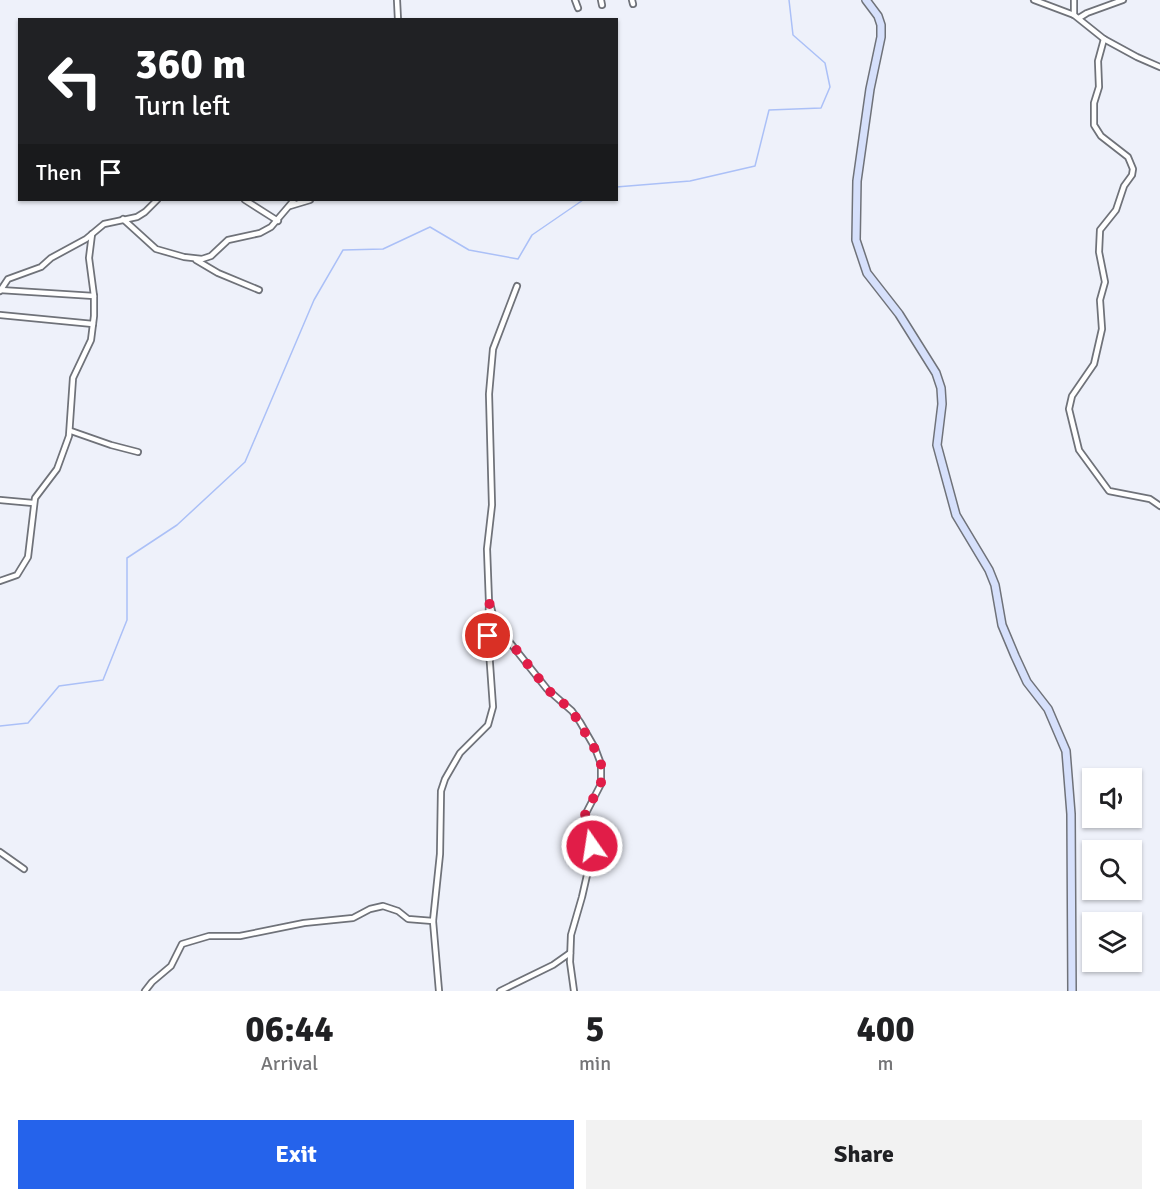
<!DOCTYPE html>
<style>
:root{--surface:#fff;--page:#f2f2f2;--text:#202124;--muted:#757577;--accent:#2563eb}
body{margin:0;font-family:Signika,sans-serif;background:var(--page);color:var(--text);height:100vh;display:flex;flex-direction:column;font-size:22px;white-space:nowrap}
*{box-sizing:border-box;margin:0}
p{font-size:20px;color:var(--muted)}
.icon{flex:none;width:33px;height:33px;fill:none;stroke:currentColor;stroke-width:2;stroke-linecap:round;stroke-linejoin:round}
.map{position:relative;height:991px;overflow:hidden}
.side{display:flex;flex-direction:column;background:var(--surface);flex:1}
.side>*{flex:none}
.top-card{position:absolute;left:18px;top:18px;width:600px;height:183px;border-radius:0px;box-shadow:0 2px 4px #0004;background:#202124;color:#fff;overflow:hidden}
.tools{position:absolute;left:1082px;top:768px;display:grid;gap:12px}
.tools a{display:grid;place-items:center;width:60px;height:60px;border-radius:0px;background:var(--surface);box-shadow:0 2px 4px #0004;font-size:30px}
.pin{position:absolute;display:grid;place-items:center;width:51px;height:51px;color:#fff;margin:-26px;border:3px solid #fff;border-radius:50%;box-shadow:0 2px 6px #0007}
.me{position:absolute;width:66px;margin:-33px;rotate:347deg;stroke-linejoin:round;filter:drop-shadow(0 0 4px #0008)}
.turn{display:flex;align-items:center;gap:21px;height:126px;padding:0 18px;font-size:27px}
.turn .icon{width:78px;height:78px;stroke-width:2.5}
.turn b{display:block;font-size:42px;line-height:51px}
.then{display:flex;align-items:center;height:57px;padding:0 18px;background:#0003;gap:12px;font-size:22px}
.eta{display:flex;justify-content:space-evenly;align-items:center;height:102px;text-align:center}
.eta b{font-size:36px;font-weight:700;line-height:42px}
.cta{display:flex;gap:12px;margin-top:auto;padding:12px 18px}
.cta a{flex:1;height:69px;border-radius:0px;background:var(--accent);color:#fff;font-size:24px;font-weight:700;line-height:69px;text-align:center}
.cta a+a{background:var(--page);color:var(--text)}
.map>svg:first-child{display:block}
</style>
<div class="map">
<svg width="1160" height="991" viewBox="0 0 1160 991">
<rect width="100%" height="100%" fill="#eef1fa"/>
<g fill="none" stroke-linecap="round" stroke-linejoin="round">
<g stroke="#abc0f7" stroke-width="1.5">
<polyline points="616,187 690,181 755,166 769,110 821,108 830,87 825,63 793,35 789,0"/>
<polyline points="0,726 28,723 59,686 103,680 127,620 127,558 177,525 245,462 314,300 343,250 383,249 430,227 469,250 518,259 532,235 583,200"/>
</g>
<defs>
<g id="street">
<polyline points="397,0 398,20"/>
<polyline points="575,0 578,8"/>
<polyline points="601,0 602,5"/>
<polyline points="632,0 633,4"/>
<polyline points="1034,0 1074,15 1104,39 1137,57 1160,67"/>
<polyline points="1074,15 1074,0"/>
<polyline points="1079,18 1087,13 1123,0"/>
<polyline points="1104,39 1098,61 1099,87 1094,103 1094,125 1101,136 1128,157 1133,169 1132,175 1124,186 1116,210 1100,230 1099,252 1105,282 1100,300 1102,329 1094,364 1072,396 1069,409 1079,450 1109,491 1150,499 1160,506"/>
<polyline points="245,200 278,221"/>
<polyline points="290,206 310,200"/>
<polyline points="123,219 156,249 184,257 202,259 211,256 228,240 260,233 271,227 294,200"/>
<polyline points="196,260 218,273 259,290"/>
<polyline points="0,290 94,296"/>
<polyline points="0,291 8,279 41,267 51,258 86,239 104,224 137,217 145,212 157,200"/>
<polyline points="0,315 93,324"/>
<polyline points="71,431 111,445 138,452"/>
<polyline points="0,500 33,503"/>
<polyline points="0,581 17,575 28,557 35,498 57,469 69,436 73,378 91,340 94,316 94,296 89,258 92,234"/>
<polyline points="491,607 494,619 504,635 547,689 572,711 580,722 595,748 601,764 601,784 585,815 585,823 591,840 592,853 582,897 571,935 570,962 574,991"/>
<polyline points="0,852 24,869"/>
<polyline points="145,991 152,982 171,966 182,944 209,936 240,936 304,923 353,918 370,909 383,906 398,911 408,919 433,921"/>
<polyline points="439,991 433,921 440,854 441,791 445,779 460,753 488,725 493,707 488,636 489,602 487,549 492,505 489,394 493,349 517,286"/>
<polyline points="500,991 553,965 570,953"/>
</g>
<polyline id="secondary" points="866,0 878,16 881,25 881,37 870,89 857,181 856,240 867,273 899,314 936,373 941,388 942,404 937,445 956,515 989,570 995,585 1002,625 1015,656 1027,682 1048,709 1066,751 1071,814 1072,991"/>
</defs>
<use href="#street" stroke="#6f7279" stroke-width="8"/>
<use href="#secondary" stroke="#6f7279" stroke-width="10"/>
<use href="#street" stroke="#fff" stroke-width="4.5"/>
<use href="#secondary" stroke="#d6e0fb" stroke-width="7"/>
</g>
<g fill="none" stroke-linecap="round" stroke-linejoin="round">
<polyline stroke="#e11d48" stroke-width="10" stroke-dasharray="0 18" points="488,636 489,602 494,619 504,634 547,689 572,711 599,756 601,764 601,783 585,815 585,823 592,846"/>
</g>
</svg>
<div class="tools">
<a><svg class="icon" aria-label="sound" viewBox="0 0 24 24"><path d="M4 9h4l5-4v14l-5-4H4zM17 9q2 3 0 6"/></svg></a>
<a><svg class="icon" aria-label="search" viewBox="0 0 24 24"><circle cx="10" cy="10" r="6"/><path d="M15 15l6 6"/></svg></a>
<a><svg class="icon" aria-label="layers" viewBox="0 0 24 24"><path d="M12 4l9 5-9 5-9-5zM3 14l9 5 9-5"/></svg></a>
</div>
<div class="pin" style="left:488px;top:636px;background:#d93025"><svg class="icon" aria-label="arrive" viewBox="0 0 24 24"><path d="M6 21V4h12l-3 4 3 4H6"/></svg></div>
<svg class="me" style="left:592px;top:846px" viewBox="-20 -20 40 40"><circle r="17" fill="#e11d48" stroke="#fff" stroke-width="3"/><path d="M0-11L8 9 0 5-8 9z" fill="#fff"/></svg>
<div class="top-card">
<div class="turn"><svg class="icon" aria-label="left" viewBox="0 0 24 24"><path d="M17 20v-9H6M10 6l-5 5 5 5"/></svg><div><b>360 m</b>Turn left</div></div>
<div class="then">Then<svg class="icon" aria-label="arrive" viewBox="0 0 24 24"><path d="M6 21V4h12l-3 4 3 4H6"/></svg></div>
</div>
</div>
<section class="side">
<div class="eta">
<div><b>06:44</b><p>Arrival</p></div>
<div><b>5</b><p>min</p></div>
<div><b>400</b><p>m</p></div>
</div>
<div class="cta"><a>Exit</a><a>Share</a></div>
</section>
